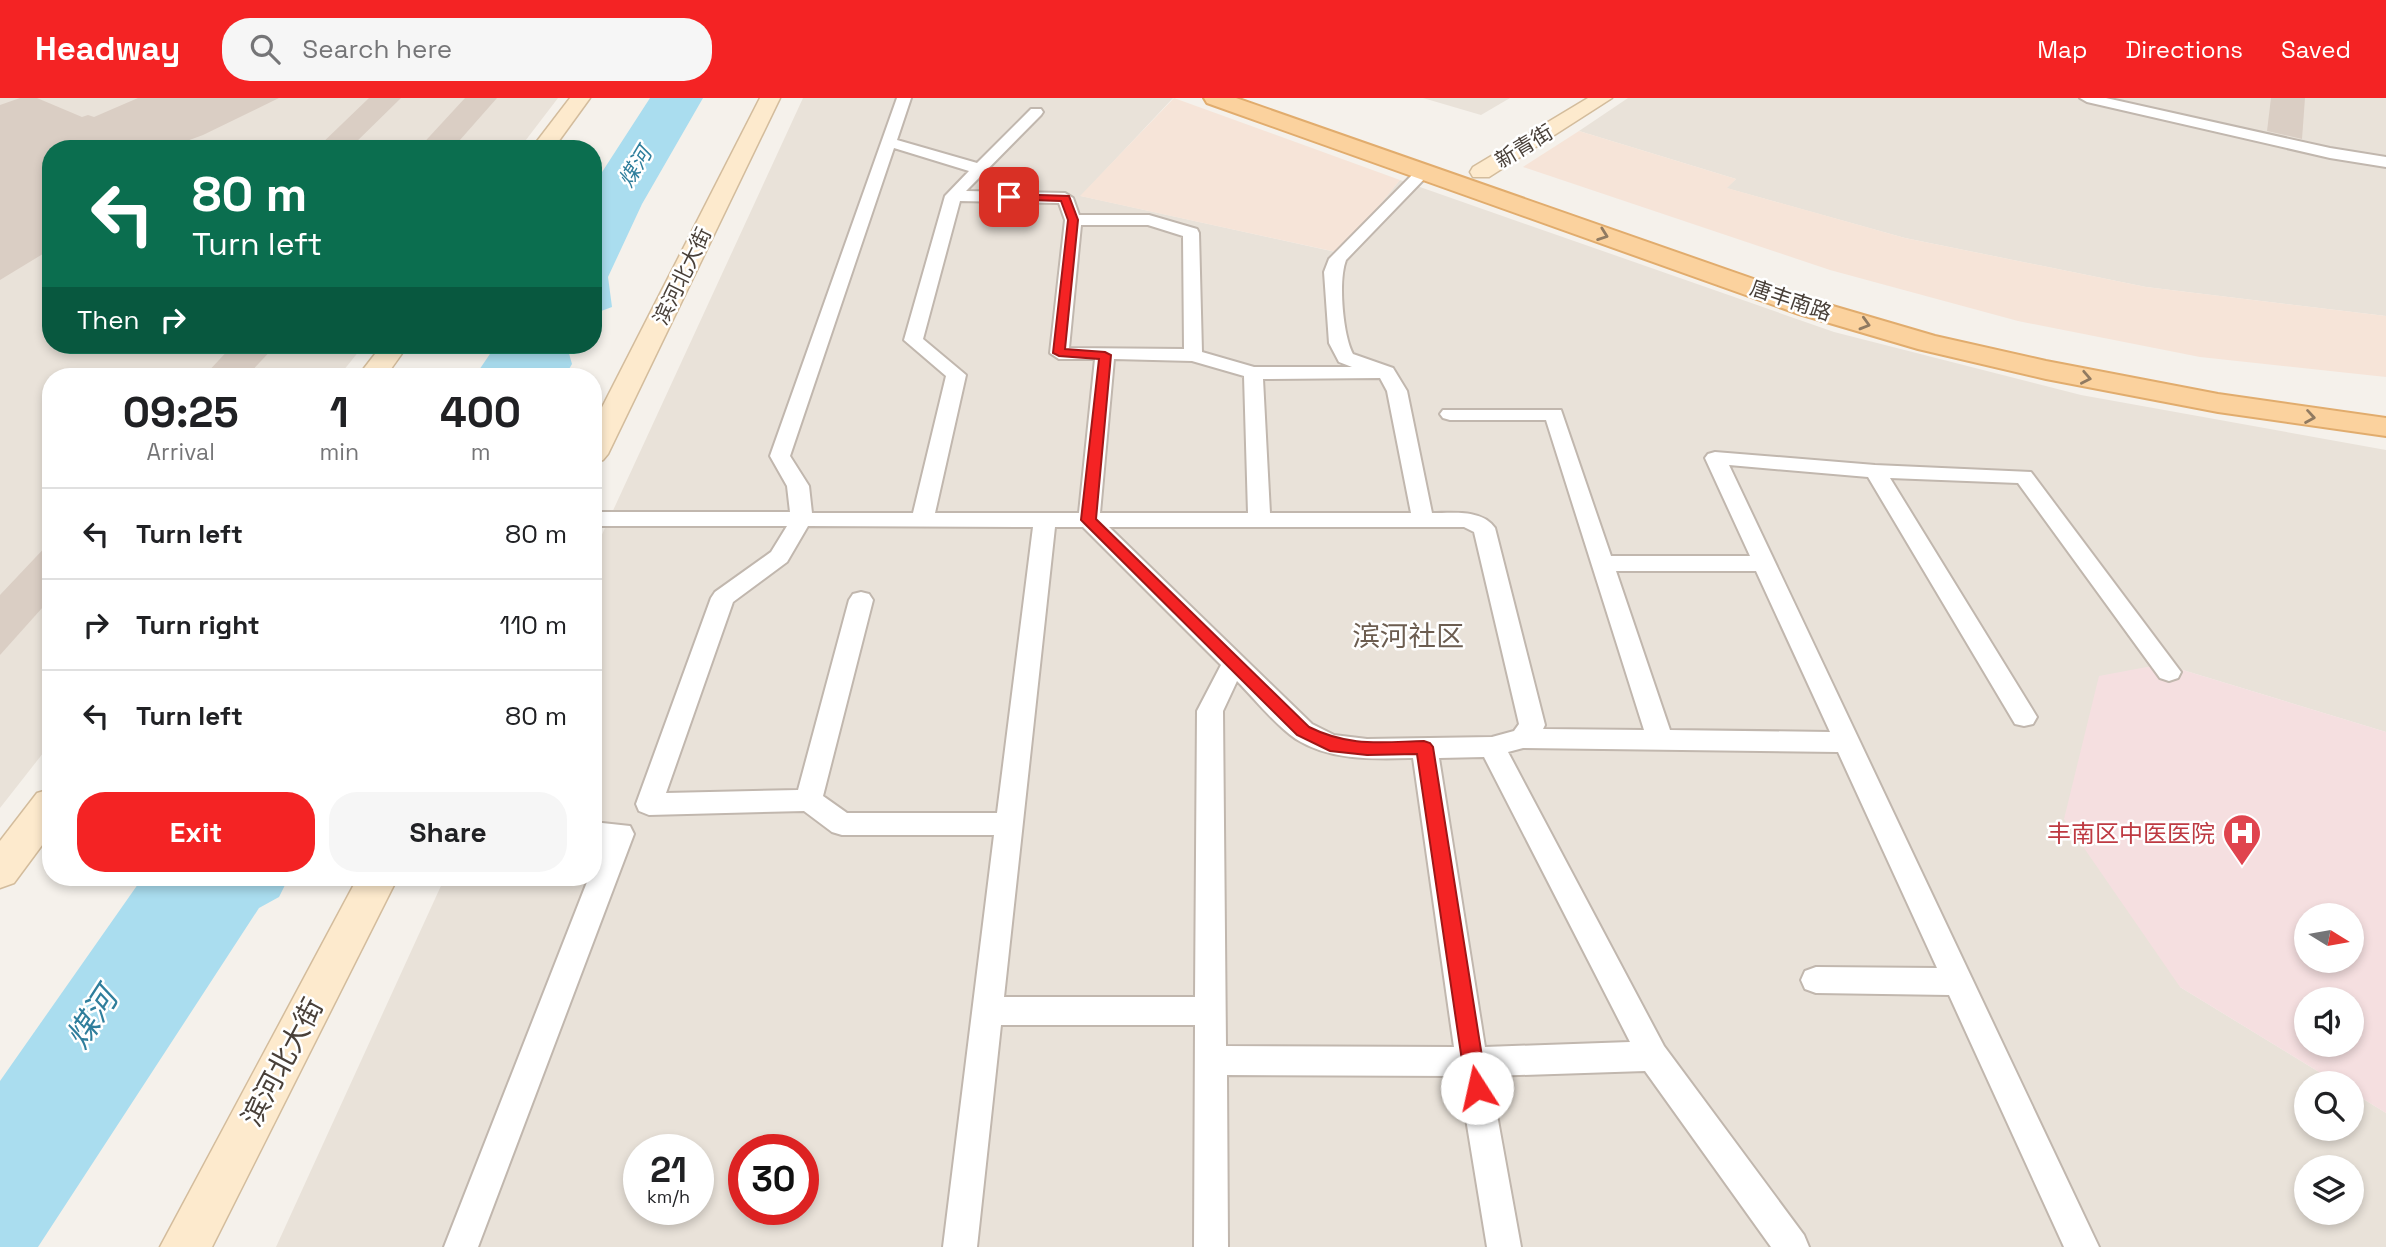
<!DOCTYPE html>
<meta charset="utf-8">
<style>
:root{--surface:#fff;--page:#f6f6f6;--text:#202124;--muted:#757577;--line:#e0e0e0;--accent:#f42324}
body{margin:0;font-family:"Space Grotesk","Noto Sans SC",sans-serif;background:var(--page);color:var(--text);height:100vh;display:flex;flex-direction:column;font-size:26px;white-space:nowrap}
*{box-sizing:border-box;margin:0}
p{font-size:23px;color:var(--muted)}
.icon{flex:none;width:38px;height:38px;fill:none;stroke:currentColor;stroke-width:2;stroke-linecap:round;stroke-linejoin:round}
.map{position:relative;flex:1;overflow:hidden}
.drawer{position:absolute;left:42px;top:270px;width:560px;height:518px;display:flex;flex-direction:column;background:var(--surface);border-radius:28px;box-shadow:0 4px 10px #0003}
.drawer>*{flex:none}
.hud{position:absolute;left:42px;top:42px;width:560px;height:214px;border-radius:28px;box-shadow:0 4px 10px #0003;background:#0b6e4f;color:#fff;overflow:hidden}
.needle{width:46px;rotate:101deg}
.buttons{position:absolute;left:2294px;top:805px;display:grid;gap:14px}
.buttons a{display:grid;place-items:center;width:70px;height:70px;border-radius:50%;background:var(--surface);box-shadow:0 4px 10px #0003;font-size:35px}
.speed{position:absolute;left:623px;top:1036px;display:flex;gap:14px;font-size:35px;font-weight:700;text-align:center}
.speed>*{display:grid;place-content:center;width:91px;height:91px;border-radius:50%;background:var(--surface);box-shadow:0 4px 10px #0003;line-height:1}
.speed small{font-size:18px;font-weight:400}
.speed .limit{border:10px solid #d22;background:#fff;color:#111}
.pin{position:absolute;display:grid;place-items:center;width:60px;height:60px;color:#fff;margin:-30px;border-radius:14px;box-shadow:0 4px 10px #0006}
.me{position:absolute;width:77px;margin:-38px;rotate:350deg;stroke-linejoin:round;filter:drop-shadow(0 0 5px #0008)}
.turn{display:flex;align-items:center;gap:24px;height:147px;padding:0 35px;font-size:32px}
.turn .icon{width:91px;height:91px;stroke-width:2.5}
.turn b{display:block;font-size:49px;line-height:60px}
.then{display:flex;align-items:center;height:66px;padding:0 35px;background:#0003;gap:14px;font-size:26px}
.eta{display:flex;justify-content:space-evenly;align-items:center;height:119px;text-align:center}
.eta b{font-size:42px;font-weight:700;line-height:49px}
.primary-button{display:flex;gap:14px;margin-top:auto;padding:14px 35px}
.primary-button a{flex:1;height:80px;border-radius:28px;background:var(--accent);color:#fff;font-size:28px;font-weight:700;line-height:80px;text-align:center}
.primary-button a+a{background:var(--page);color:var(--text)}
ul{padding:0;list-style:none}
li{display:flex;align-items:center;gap:21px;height:91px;padding:0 35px;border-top:2px solid var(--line)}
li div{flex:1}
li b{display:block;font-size:26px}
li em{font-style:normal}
header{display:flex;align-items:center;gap:42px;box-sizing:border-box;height:98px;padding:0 35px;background:var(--accent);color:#fff}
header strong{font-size:33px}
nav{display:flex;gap:38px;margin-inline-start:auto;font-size:24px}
.search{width:490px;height:63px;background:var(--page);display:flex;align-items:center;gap:18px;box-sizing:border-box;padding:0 24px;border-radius:28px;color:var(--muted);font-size:26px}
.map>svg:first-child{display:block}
</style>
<header>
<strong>Headway</strong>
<div class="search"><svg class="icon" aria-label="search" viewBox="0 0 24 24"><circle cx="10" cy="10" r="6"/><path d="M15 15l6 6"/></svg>Search here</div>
<nav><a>Map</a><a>Directions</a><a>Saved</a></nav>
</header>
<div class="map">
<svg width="2386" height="1149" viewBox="0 0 2386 1149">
<rect width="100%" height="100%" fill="#f5f1eb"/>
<g fill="#e9e2d9" fill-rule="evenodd">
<polygon points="0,0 558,0 519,51 51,51 51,247 364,247 339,278 51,278 51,645 0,710"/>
<path d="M 803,0 L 1173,0 L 1081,98 L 1340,155 L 1400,82 L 1834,234 L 2081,297 L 2386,352 L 2386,634 L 2163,566 L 2180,889 L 2337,985 L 2306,985 L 2306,1031 L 2352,1031 L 2352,994 L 2386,1015 L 2386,1149 L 276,1149 L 445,779 L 593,779 L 593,456 ZM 639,1052 L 698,1052 L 698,1111 L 639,1111 ZM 744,1052 L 803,1052 L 803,1111 L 744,1111 ZM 2306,1069 L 2352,1069 L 2352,1115 L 2306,1115 Z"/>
<polygon points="1423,0 1510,0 1481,17"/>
<polygon points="1628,0 2386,0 2386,218 2146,189 1905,140 1726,90 1736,81 1579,33"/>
</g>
<g fill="#f6e4d8">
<polygon points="1174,0 1400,82 1341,155 1080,98"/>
<polygon points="1579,33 1736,81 1727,90 1905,140 2146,189 2386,218 2386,279 2200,259 2018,223 1830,172 1523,69"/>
</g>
<path fill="#f5dfe0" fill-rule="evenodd" d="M 2163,566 L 2386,634 L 2386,1015 L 2352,994 L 2352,985 L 2337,985 L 2180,889 L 2064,721 L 2099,578 ZM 2306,817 L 2352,817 L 2352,863 L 2306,863 ZM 2306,901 L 2352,901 L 2352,947 L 2306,947 Z"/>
<g fill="#aaddef">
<polygon points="650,0 703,0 642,106 608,179 612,209 593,216 593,88"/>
<polygon points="496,247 572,247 568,252 572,266 565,278 475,278"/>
<polygon points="143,779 281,779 286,785 279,799 259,810 38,1149 0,1149 0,983"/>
</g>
<g fill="#dacec4">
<polygon points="20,0 37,0 82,19 88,17 94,19 138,0 279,0 203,37 165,51 51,51 51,151 0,182 0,7"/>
<polygon points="369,0 401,0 349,51 316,51"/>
<polygon points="465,0 497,0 452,51 418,51"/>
<polygon points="2271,0 2305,0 2302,41 2267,33"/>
<polygon points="233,247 276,247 247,278 204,278"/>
<polygon points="51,443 51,500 0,557 0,497"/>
</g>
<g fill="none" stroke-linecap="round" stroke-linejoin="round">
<defs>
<g id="street">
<path d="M 897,0 L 911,0 L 897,42 L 977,65 L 1031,11 L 1041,11 L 1043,14 L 1041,17 L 966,93 L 1065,95 L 1073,100 L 1079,117 L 1149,117 L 1197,131 L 1199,135 L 1202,254 L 1254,269 L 1352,269 L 1339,264 L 1329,245 L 1324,174 L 1329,161 L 1419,70 L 1429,70 L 1432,73 L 1429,76 L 1346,162 C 1338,183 1343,237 1353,256 L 1393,270 L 1407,293 L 1432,415 C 1453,415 1482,411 1495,430 L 1545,627 L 1543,631 L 1644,632 L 1546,322 L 1450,322 L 1443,320 L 1440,316 L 1443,312 L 1561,312 L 1611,458 L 1750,458 L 1705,360 L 1708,356 L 1715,354 L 1875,367 L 2031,374 L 2181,574 L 2178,580 L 2169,583 L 2160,580 L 2018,385 L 1890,380 L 2037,619 L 2033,626 L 2024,628 L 2015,626 L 1868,379 L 1729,367 L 2099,1149 L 2064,1149 L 1949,897 L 1816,895 L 1805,891 L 1801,882 L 1805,873 L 1816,869 L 1937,870 L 1838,654 L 1523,650 L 1508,654 L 1664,948 L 1804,1137 L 1809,1149 L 1771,1149 L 1645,973 L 1490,978 L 1521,1149 L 1487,1149 L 1459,978 L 1227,977 L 1228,1149 L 1194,1149 L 1195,927 L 1001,927 L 977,1149 L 943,1149 L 994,737 L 842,737 L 832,734 L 804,713 L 649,717 L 639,713 L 636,706 L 711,500 L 715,494 L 771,454 L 787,428 L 593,428 L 593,414 L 790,414 L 787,388 L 770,358 ZM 894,50 L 969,73 L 945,98 L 904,242 L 946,278 L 913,415 L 812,415 L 809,388 L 790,358 ZM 960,103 L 1059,105 L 1065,122 L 1050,255 L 1059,261 L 1095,261 L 1079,415 L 935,415 L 966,277 L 923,241 ZM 1081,127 L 1148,127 L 1183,138 L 1184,251 L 1069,250 ZM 1114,261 L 1192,263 L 1244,278 L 1248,415 L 1100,415 ZM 1380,280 L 1387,293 L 1411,415 L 1270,415 L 1263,281 ZM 808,428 L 1033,429 L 997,715 L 847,715 L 823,698 L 873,502 L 869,496 L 861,494 L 853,496 L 849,502 L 798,692 L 666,695 L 733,504 L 787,464 ZM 1055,429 L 1083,429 L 1221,567 L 1197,613 L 1195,899 L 1004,899 ZM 1109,429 L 1464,429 L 1474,434 L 1519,626 L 1514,633 L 1492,639 L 1367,641 L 1334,637 L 1312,626 ZM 1616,473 L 1756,473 L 1830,634 L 1670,632 ZM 1237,583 C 1254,600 1276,628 1296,641 C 1331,663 1373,661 1413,660 L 1454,949 L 1226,948 L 1223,613 ZM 1484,659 L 1630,944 L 1485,949 L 1439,660 Z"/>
<polygon points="2080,0 2106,0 2330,50 2386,59 2386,69 2330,60 2087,4"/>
<polygon points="593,724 630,728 634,736 478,1149 444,1149 589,779 593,779 593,769 602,746 593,746"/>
</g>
<g id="secondary">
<polygon points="570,0 590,0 553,51 531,51"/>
<polygon points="760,0 780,0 608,356 603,362 593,365 593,327"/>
<polygon points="1588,0 1612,0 1489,79 1473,79 1470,74 1473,69"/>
<polygon points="382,247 408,247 386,278 358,278"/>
<polygon points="51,691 51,735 14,785 0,790 0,743 37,695"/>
<polygon points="358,779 398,779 212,1149 160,1149"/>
</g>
<polygon id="primary" points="1204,0 1236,0 1819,204 1935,238 2046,263 2218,296 2386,320 2386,338 2218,314 2046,281 1918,251 1799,216 1207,5"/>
</defs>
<use href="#street" stroke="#c1b7ae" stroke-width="4"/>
<use href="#secondary" stroke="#d3bc9c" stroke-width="3"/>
<use href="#primary" stroke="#e1ac6d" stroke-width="4"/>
<use href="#street" fill="#fff" fill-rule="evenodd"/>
<use href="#secondary" fill="#fdeacd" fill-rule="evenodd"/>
<use href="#primary" fill="#fbd29e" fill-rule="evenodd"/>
</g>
<defs><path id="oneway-chevron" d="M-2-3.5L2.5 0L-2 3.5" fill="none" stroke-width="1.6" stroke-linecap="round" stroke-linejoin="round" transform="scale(1.75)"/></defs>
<g stroke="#907a61">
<use href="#oneway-chevron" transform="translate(1603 137) rotate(20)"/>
<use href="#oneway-chevron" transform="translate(1865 226) rotate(16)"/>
<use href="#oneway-chevron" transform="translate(2086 280) rotate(11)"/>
<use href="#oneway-chevron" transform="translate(2310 319) rotate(9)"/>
</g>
<path fill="#f42324" stroke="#9f1717" stroke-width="2" d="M 1009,96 L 1069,98 L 1078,122 L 1065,251 L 1105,254 L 1111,257 L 1096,421 L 1309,629 C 1349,649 1380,644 1424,643 L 1430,645 L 1433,649 L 1487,990 L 1484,997 L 1477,1000 L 1469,997 L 1466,990 L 1417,656 L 1367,657 L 1330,653 L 1297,637 L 1084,425 L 1081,422 L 1099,261 L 1059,258 L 1053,255 L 1068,122 L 1061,103 L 1005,101 L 1005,97 Z"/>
<defs>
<symbol id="hospital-pin" viewBox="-11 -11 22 30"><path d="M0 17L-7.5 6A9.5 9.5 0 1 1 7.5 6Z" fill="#e0444e" stroke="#fff"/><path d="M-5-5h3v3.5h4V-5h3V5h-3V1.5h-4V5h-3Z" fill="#fff"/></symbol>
</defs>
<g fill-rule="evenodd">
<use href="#hospital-pin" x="2220" y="713" width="44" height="60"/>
</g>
<g text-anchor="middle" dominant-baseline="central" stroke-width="5" stroke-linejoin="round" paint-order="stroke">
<g font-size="21" fill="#494039" stroke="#fff">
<text transform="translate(1524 48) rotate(-31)">新青街</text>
<text transform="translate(682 178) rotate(-64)">滨河北大街</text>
<text transform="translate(1791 202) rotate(19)">唐丰南路</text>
</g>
<g font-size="21" font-style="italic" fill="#2f7e9c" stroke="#fff">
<text transform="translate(635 69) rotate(-59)">煤河</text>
</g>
<g font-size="24" fill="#be3a42" stroke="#fff" text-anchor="end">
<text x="2215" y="735">丰南区中医医院</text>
</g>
<g font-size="28" fill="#6c5d50" stroke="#fff">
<text x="1408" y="538">滨河社区</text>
</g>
<g font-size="28" fill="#494039" stroke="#fff">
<text transform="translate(282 964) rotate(-62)">滨河北大街</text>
</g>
<g font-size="32" font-style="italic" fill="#2f7e9c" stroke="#fff">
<text transform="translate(92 920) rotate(-57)">煤河</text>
</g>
</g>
</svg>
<div class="buttons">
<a><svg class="needle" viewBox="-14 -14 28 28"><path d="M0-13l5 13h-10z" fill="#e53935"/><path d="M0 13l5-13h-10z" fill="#757577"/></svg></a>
<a><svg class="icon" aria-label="sound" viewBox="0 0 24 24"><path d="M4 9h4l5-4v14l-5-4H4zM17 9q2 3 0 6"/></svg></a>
<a><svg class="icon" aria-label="search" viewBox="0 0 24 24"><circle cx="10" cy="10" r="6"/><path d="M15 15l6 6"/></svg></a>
<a><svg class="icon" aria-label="layers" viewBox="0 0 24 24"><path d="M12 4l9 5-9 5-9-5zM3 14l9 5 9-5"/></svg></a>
</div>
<div class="speed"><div>21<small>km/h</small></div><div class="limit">30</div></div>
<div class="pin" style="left:1009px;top:99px;background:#d93025"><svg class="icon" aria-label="arrive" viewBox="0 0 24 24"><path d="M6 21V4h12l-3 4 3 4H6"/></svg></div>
<svg class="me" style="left:1477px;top:990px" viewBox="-20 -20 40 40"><circle r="19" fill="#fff"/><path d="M0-13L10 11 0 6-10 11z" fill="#f42324"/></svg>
<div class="hud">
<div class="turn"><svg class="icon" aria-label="left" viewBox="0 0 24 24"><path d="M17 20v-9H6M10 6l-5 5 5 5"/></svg><div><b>80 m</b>Turn left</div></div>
<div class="then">Then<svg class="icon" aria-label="right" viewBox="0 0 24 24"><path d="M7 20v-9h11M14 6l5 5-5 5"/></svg></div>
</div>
<section class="drawer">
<div class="eta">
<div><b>09:25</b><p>Arrival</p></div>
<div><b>1</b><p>min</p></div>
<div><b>400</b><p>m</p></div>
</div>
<ul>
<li><svg class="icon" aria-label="left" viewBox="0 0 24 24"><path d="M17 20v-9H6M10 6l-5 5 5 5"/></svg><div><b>Turn left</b></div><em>80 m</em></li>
<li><svg class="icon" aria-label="right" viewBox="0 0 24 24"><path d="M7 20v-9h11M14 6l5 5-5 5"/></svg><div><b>Turn right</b></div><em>110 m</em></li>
<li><svg class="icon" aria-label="left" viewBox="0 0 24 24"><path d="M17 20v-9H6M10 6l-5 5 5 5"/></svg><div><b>Turn left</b></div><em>80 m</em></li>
</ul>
<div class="primary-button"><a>Exit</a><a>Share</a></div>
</section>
</div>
